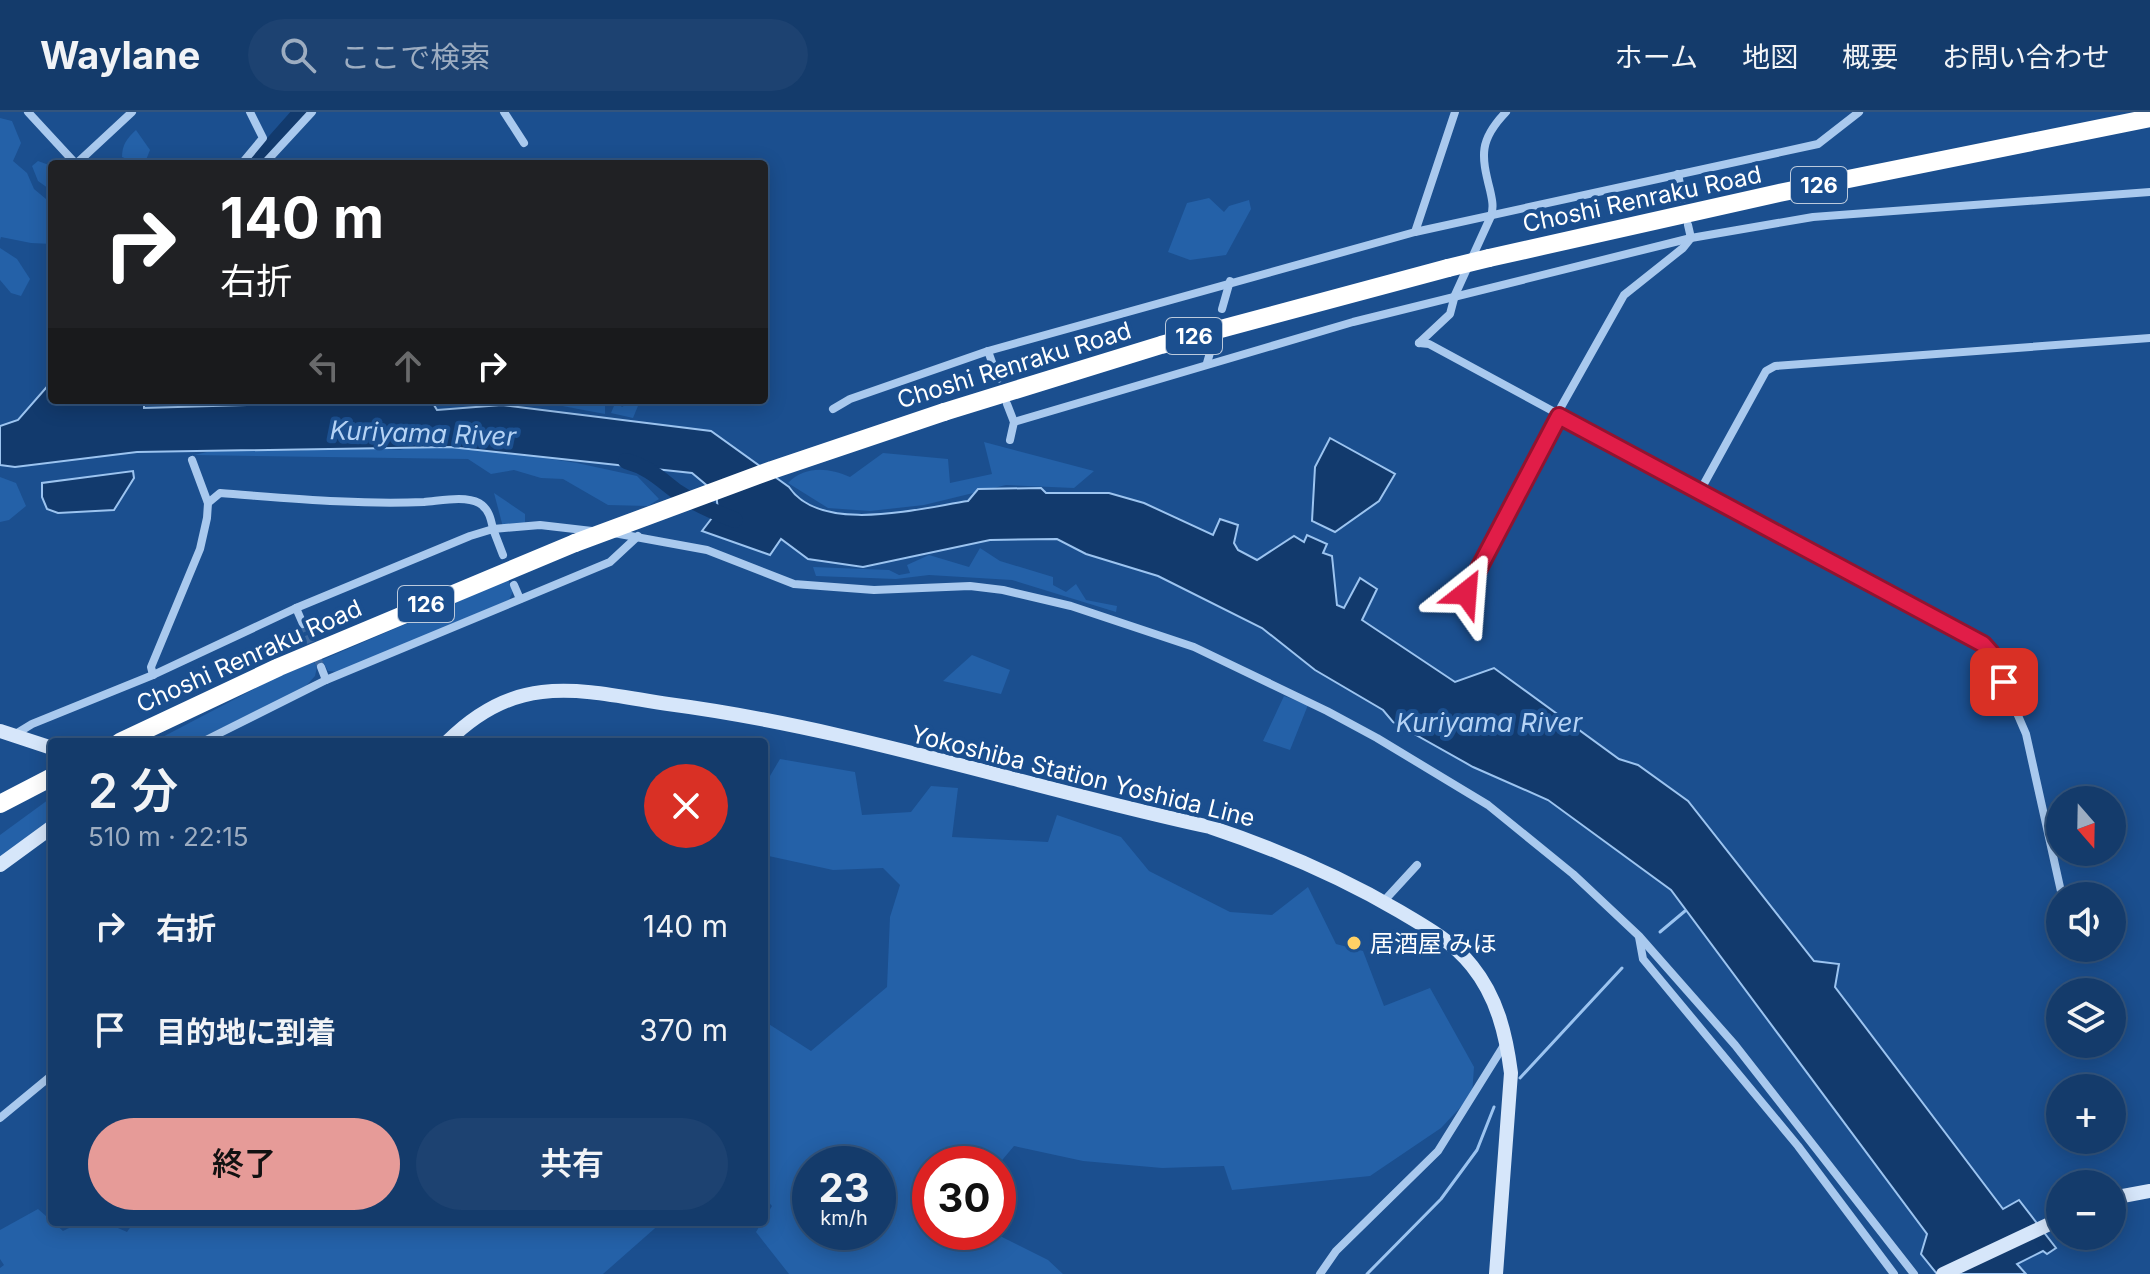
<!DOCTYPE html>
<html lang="ja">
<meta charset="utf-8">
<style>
:root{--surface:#143b6b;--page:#1d4271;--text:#f1f3f6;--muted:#9dadc1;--line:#33557e;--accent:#e69b98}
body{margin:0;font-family:Inter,"Noto Sans JP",sans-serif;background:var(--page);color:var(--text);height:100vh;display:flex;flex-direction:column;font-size:30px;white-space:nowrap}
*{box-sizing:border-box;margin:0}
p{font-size:26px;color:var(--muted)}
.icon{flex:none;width:44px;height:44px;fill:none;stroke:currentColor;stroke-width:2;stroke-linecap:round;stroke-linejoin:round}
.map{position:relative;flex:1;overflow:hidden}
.details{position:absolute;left:48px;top:626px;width:720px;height:488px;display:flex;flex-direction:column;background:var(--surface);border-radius:8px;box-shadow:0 4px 20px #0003,0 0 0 2px var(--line)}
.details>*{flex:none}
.hud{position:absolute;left:48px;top:48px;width:720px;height:244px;border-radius:8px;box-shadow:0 4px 20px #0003,0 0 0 2px var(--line);background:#202124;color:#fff;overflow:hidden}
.needle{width:52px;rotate:160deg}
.fabs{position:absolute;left:2046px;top:674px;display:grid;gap:16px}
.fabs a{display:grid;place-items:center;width:80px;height:80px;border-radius:50%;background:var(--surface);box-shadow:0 4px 20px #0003,0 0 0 2px var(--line);font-size:40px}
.speed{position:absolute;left:792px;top:1034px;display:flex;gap:16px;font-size:40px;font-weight:700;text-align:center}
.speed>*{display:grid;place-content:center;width:104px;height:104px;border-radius:50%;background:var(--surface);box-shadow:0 4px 20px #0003,0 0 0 2px var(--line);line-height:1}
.speed small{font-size:20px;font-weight:400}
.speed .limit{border:12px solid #d22;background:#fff;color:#111}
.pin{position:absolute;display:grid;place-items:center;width:68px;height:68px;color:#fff;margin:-34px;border-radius:16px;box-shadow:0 4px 12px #0006}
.me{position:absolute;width:88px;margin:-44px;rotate:28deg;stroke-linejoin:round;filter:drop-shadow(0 0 6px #0008)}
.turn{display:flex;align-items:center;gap:28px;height:168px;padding:0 40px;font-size:36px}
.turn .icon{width:104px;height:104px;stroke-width:2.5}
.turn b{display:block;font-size:56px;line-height:68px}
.lanes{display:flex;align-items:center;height:76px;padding:0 40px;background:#0003;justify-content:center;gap:40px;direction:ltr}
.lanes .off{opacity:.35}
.round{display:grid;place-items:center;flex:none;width:84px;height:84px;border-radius:42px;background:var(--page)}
.overview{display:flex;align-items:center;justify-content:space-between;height:136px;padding:0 40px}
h1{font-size:48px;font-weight:600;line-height:60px}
.primary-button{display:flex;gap:16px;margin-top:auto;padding:16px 40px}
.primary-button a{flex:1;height:92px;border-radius:48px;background:var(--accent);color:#111;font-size:32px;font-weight:600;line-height:92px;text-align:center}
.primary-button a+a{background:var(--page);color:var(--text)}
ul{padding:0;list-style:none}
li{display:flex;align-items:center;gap:24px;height:104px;padding:0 40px}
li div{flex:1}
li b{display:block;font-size:30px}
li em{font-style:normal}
header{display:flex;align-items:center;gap:48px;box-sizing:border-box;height:112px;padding:0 40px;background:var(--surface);border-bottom:2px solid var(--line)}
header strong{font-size:38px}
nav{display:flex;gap:44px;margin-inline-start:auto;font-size:28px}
.search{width:560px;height:72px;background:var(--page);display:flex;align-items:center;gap:20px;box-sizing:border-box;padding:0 28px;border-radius:44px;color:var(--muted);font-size:30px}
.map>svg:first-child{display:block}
</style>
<header>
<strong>Waylane</strong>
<div class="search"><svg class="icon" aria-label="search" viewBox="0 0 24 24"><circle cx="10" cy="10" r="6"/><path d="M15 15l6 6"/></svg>ここで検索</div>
<nav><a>ホーム</a><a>地図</a><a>概要</a><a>お問い合わせ</a></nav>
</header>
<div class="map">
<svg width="2150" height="1162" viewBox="0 0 2150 1162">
<rect width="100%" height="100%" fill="#1b4f8f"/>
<g fill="#2461a8" fill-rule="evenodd">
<polygon points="0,6 12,9 21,31 13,49 27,61 34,77 52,92 52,132 31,131 1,125 0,128"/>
<path d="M 136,18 L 150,38 L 146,48 L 137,51 L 122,45 C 122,33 127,26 136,18 Z"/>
<polygon points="38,49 49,53 52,58 52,79 38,69 32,54"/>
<polygon points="1209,86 1224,100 1229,94 1249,88 1251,97 1226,143 1190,148 1168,140 1187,91"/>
<polygon points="0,136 17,147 30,167 21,184 11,181 0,168"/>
<polygon points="541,288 605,288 605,302 541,290"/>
<polygon points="633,288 640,289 633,306 611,301 616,289 622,295"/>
<path d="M 984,330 L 1094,359 L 1074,376 L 1006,373 L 924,393 L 870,399 L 828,396 L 788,371 C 806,353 829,356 850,365 L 883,341 L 948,347 L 950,371 L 992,362 Z"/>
<polygon points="426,331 469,335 577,351 637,364 659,387 648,394 608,393 563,367 541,366 514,358 491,362 468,347 194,343 220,337 296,339 351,334 400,338"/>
<polygon points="0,365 16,371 26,394 9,408 0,410"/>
<polygon points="494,381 525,402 525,410 523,413 503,415"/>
<polygon points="980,436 1000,449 1053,465 1053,473 1066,480 1076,472 1086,488 1117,494 1116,500 1012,468 929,463 896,467 816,464 813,455 889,458 899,463 910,461 907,453 929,443 969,455"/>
<polygon points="508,468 513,479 509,488 338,560 328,559 322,548"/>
<polygon points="972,543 1010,558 1001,582 943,569"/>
<polygon points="314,550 317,555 315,564 306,574 193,630 153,630 275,566"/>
<polygon points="1284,584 1308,593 1290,638 1263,629"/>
<path d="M 780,647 L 855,660 L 862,703 L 911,700 L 931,674 L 958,676 L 952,725 L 1048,730 L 1057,703 L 1121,725 L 1149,759 L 1230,800 L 1272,803 L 1308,775 L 1336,832 L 1363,839 L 1384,894 L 1430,876 L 1474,955 L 1472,983 L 1441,1016 L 1370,1064 L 1232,1078 L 1224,1054 L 1162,1056 L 1083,1049 L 1014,1034 L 998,1053 L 930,1052 L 930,1120 L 992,1120 L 1048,1148 L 1063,1162 L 789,1162 L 756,1120 L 772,1094 L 764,1085 L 764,909 L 811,939 L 887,875 L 890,805 L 900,773 L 883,756 L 833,758 L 764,743 L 764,674 ZM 810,1052 L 878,1052 L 878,1120 L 810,1120 Z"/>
<polygon points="52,685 52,708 0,747 0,723"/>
<path d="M 38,1097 L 63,1119 C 89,1106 101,1108 127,1120 L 134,1110 L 662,1110 L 603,1162 L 0,1162 L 0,1156 L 4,1153 L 0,1147 L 0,1118 Z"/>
</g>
<g fill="#123a6d" stroke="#9cc4f0" stroke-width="2">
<path d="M 52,269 L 52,288 L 144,288 L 144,296 L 415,288 L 416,291 L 434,293 L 437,298 L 502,293 L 711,319 L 789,375 C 821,423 921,396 968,389 L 978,377 L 1041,376 L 1046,381 L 1109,381 L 1144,391 L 1213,423 L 1220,407 L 1238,413 L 1234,431 L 1238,438 L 1257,448 L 1294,424 L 1304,430 L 1307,423 L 1327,432 L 1323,441 L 1332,444 L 1337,493 L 1344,496 L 1360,466 L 1377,477 L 1362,508 L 1455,570 L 1494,556 L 1619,647 L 1638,653 L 1688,689 L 1814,849 L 1839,852 L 1835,875 L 2003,1097 L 2019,1088 L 2056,1136 L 2047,1142 L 2043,1139 L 2017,1152 L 2026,1162 L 1937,1162 L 1921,1142 L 1927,1122 L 1671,778 L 1548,688 L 1473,655 L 1393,610 L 1383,598 L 1315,558 L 1262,516 L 1158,464 L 1086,442 L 1057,427 L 990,428 L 863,455 L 808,447 L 781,427 L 770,443 L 702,419 L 718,398 L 716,381 L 692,361 L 450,335 L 137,340 L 15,355 L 0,353 L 0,314 L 18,308 Z"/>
<polygon points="1330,326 1395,362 1379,389 1335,420 1312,409 1315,355"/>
<polygon points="133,359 134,366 114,398 58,401 47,397 42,385 42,371"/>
</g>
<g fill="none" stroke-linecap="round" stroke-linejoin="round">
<g stroke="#9cc4f0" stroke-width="3">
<polyline points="1660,820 1685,799"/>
<polyline points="1520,966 1622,856"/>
<polyline points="1367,1162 1441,1087 1477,1038 1494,995"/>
</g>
<g stroke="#123a6d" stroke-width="16">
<polyline points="255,52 301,0"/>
<path d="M 626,349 C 648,355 659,366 676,379 C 695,392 714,400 735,408"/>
</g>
<polyline stroke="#3d69a0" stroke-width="8" stroke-dasharray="8 4" stroke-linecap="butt" points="303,512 321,555"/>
<g stroke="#a9c9ee" stroke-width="8">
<polyline points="28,0 76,52 132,0"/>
<polyline points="504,0 524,31"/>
<polyline points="245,52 243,50 263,26 250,0"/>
<polyline points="264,52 312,0"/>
<polyline points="1678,62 1683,87"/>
<polyline points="1415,120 1455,0"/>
<polyline points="1222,197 1230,169"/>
<polyline points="1419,231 1429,232 1983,532 1991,541 2026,622 2062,784"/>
<path d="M 1419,231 L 1450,202 L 1455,183 L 1491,104 C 1494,95 1492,87 1490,78 C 1481,43 1479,28 1506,0"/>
<polyline points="988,239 998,267"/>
<polyline points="1207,251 1212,234"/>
<polyline points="1007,292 1014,310 1010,328"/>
<polyline points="833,297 850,287 988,239 1415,120 1818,32 1859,0"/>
<polyline points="1014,310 1353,210 1691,126 1813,105 2150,80"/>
<polyline points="1700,379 1766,259 1775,254 2150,226"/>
<path d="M 208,391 L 220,381 C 287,386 356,393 424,390 C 439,389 465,383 479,391 C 489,397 491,407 493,417 L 540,413 L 592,419"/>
<polyline points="614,421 707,438 794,472 874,478 970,474 1003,478 1071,494 1194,535 1327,599 1377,626 1488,693 1573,762 1639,824 1735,933 1914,1162"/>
<polyline points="514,473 520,487"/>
<polyline points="1466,481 1559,304 1561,295 1624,183 1683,136 1691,126 1688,113"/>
<polyline points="296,496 303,512"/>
<polyline points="321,555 326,568"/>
<polyline points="153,563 151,555 200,437 207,406 208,391 192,348"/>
<polyline points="14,623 32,612 153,563 296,496 470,424 493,417 503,443"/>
<polyline points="202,630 326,568 610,450 638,424"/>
<polyline points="1383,790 1417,753"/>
<polyline points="1639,825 1643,847 1798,1034 1894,1162"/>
<polyline points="0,1006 52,963"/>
<polyline points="1320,1162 1336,1139 1438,1039 1506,930"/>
</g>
<g stroke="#d6e6fa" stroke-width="14">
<polyline points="0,619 52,636"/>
<path d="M 447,630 C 473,604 505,584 542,580 C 582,575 627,586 668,592 C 852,616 1029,676 1210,715 C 1276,737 1339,764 1399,799 C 1426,815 1452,829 1472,854 C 1497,885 1506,922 1511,961 L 1496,1162"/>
<polyline points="0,753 52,715"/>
<polyline points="2112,1086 2150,1079"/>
<polyline points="1943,1162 2060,1107"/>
</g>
<g stroke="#fff" stroke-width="18">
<polyline points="1489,146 1779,81 2150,6"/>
<polyline points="944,300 1161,233 1448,156"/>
<polyline points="120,630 279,555 575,431"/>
<polyline points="0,692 52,665"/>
</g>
<g stroke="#fff" stroke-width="18">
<polyline points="1448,156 1489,146"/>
<polyline points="575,431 772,358 944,300"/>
</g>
</g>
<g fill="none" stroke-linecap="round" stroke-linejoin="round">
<defs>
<polyline id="route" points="1466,481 1559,304 1983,532 1991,541 2004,570"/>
</defs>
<use href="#route" stroke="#92132f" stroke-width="20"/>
<use href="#route" stroke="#e11d48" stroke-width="14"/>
</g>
<circle fill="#ffd166" stroke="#1b4f8f" stroke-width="3" cx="1354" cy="831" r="8"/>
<g text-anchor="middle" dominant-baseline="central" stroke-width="8" stroke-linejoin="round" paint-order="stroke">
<g fill="#1b4f8f" stroke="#bbcadd" stroke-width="2">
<rect x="1791" y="55" width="56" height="36" rx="6"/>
<rect x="1166" y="206" width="56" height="36" rx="6"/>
<rect x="398" y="474" width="56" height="36" rx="6"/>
</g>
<g font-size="22" font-weight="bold" fill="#fff">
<text x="1819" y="73">126</text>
<text x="1194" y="224">126</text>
<text x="426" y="492">126</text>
</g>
<g font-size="24" fill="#fff" stroke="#1b4f8f">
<text transform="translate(1642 87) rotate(-12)">Choshi Renraku Road</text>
<text transform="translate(1014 253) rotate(-17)">Choshi Renraku Road</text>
<text transform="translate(249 544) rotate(-24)">Choshi Renraku Road</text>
<text transform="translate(1083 664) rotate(14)">Yokoshiba Station Yoshida Line</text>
</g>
<g font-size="24" fill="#fff" stroke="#1b4f8f" text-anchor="start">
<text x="1370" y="831">居酒屋 みほ</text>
</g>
<g font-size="26" font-style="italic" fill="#b5d3f5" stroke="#1b4f8f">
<text transform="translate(423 321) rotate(2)">Kuriyama River</text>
<text x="1489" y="610">Kuriyama River</text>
</g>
</g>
</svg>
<div class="fabs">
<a><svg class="needle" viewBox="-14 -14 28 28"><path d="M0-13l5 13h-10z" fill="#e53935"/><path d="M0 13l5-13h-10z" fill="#9dadc1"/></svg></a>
<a><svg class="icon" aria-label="sound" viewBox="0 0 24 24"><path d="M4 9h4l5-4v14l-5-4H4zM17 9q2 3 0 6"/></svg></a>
<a><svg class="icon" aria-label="layers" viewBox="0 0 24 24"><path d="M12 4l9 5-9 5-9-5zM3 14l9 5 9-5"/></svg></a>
<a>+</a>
<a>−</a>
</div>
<div class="speed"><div>23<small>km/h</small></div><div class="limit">30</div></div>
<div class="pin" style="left:2004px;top:570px;background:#d93025"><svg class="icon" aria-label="arrive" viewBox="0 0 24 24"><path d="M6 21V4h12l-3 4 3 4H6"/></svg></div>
<svg class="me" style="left:1466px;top:481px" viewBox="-20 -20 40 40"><path d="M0-17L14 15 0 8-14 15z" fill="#e11d48" stroke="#fff" stroke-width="4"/></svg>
<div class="hud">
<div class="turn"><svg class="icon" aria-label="right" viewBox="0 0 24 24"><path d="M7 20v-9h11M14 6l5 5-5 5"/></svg><div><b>140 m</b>右折</div></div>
<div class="lanes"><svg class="icon off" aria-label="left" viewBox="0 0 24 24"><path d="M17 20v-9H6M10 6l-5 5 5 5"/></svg><svg class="icon off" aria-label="ahead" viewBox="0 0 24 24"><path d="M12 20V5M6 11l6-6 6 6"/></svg><svg class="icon" aria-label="right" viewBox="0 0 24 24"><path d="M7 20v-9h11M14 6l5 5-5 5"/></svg></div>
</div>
<section class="details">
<div class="overview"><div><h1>2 分</h1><p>510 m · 22:15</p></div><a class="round" style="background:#d93025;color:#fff"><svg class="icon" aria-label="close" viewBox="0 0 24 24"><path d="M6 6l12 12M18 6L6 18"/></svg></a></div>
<ul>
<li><svg class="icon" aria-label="right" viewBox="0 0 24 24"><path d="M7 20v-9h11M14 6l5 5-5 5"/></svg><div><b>右折</b></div><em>140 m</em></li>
<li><svg class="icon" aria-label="arrive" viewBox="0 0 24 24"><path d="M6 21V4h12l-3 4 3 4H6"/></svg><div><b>目的地に到着</b></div><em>370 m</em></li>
</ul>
<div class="primary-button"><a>終了</a><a>共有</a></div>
</section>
</div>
